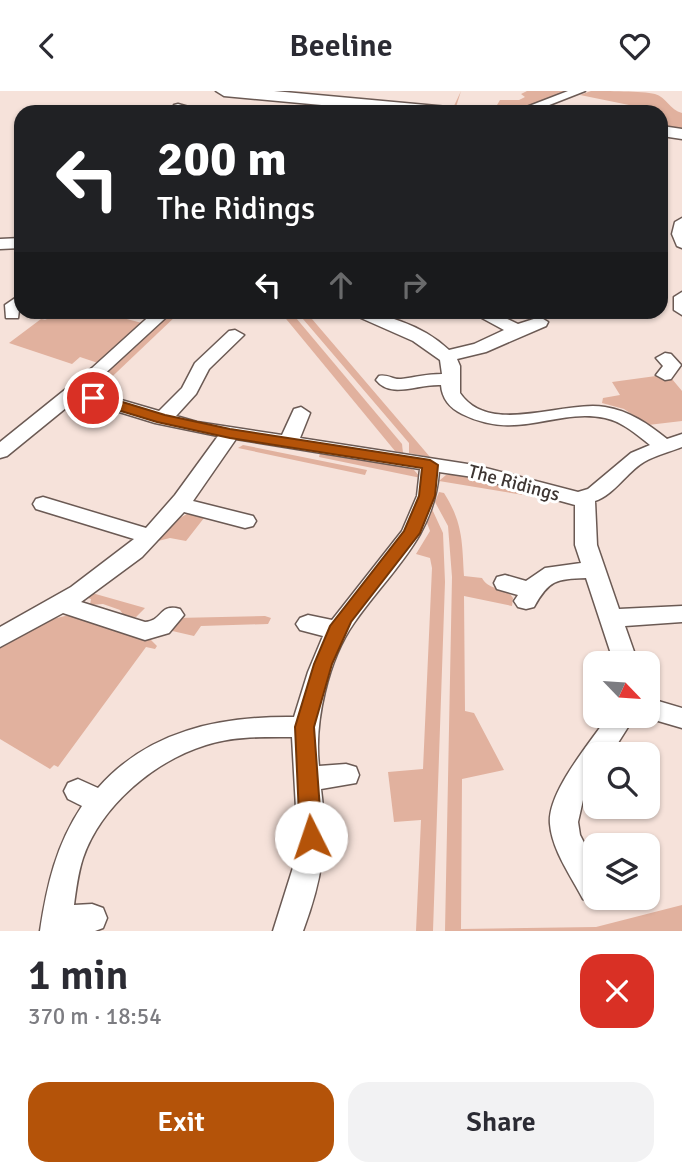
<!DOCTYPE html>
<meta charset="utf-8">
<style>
:root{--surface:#fff;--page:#f2f2f3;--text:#2b2b33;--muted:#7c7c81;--accent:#b45309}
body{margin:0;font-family:Signika,sans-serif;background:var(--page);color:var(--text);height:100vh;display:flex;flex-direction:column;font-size:26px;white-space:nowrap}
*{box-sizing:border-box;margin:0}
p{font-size:23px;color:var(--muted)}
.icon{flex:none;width:38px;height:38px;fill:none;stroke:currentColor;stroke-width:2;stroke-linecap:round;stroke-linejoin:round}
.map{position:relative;height:840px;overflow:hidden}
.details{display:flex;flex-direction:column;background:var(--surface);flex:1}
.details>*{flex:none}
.top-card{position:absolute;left:14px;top:14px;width:654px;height:214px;border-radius:21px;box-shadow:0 2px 5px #0004;background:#202124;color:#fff;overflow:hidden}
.needle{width:46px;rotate:115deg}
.controls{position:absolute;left:583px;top:560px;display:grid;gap:14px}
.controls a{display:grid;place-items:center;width:77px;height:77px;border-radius:14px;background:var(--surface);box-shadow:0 2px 5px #0004;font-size:35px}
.pin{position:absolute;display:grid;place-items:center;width:60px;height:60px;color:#fff;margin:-30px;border:4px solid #fff;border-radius:50%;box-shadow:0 2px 7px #0007}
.me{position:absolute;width:77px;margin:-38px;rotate:356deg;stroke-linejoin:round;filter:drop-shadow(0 0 5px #0008)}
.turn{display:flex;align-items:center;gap:24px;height:147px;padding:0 28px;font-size:32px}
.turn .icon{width:91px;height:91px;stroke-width:2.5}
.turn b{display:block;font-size:49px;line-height:60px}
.lanes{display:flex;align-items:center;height:66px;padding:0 28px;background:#0003;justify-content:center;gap:35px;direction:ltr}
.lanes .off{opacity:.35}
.round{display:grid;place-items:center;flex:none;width:74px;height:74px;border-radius:21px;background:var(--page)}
.head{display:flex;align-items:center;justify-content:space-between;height:119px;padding:0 28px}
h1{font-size:42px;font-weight:600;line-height:52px}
.cta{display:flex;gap:14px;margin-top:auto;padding:14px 28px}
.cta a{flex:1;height:80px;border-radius:21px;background:var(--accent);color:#fff;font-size:28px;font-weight:600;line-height:80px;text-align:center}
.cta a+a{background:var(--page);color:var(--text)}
header{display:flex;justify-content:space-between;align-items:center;height:91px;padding:0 28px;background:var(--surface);font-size:32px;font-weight:600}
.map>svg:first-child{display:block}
</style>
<header><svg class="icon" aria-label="back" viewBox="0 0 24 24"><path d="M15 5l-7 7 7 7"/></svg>Beeline<svg class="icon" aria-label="heart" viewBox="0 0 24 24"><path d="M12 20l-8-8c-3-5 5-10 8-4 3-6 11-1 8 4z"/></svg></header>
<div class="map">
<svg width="682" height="840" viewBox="0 0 682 840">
<rect width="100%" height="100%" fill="#f6e2da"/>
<g fill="#e1b19e">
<polygon points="461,0 456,16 494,19 500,9 519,9 525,6 521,3 527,0 570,0 522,17 526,19 520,21 470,21 408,15 453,17"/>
<path d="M 591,0 C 606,0 642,0 655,3 C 666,6 670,19 682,22 L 682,39 L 662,36 L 662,21 L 641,21 L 629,14 L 580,4 Z"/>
<polygon points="51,221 100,221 142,232 148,227 98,272 80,266 72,273 9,252 41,228 47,229 43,227"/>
<polygon points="172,221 178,223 97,300 93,299 92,294"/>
<polygon points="291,221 402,353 403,362 395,360 282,223"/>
<polygon points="297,221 306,221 430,366 409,362 409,352"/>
<polygon points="656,285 672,288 682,300 682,330 648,334 624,318 602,312 603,307 620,304 612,291"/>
<polygon points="243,354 367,379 365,384 238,357"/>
<polygon points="320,362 402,374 414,379 421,387 319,366"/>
<polygon points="460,383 549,406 548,408 439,390 446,384"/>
<path d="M 439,401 L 444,402 C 463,432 462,451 464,485 L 482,487 C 489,500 506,496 513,507 L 512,515 L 464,505 L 465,620 L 474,622 L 504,679 L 462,688 L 461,838 L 596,836 L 682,814 L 682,840 L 445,840 L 452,486 L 448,435 L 435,411 Z"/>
<polygon points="432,418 443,442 445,491 433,840 416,840 421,729 394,731 388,681 423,678 432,477 430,467 416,463 430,440 427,432"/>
<polygon points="187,423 204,427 186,450 170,447 158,450 178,428"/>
<polygon points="92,502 145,517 136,526 124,525 120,519 103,513 90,514 91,508 88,507"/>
<polygon points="69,524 151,549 157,555 155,558 146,556 58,676 54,674 50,678 0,648 0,557 53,528"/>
<polygon points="265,525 271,527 268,533 201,535 194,545 168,539 176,527"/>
</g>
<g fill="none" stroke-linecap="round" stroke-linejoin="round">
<defs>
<g id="minor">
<polygon points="568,0 585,0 534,20 524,17"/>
<polygon points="178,13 196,18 198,21 174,20 174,14"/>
<polygon points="682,127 682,157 677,155 672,143 675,131"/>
<polygon points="21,147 21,157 0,158 0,148"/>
<polygon points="682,201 682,224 674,219 674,206"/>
<polygon points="21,203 18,227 6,227 5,214"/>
<path d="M 155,220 L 173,220 L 87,299 L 159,320 L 182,297 L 195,272 L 229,240 L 235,239 L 244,244 L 209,278 L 196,303 L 176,325 L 197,331 L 282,344 L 294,318 L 301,316 L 310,322 L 300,347 L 474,374 L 578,401 L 588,398 L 631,362 L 650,354 C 636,343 623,331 605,327 C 554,317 519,351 462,323 C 450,317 442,308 441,294 C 417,293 391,308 376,289 L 379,285 C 388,283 393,289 401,288 C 416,286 427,283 442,283 L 440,269 L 413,250 L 345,220 C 380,220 423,234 449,259 L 474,253 L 504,239 L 469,220 L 491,220 L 518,233 L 540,226 L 548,231 L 546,235 L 486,261 L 457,268 L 460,275 L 460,302 C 490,346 563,309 605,316 C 630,320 648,333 667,348 L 682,343 L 682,356 C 670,361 656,364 644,371 C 627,381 614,404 595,410 L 597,454 L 619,518 L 682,515 L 682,531 L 625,535 L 638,572 L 614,572 L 586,487 C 556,488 549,489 534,516 L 526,518 L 518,516 L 514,510 L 518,504 L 497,498 L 494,492 L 497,486 L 505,484 L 526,490 L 545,477 L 581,472 L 575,454 L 575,414 L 473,386 L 439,381 C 434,447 390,480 354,532 C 328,569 314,631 319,675 L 346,673 L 356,676 L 359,684 L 356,692 L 321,698 C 328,752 322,789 303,840 L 273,840 L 296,767 L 297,735 L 292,646 C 263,646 234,645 206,654 C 154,670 101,715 83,767 C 78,782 76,799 74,814 L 92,813 L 103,817 L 107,827 L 103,837 L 95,840 L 40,840 C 47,794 56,754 82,715 L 68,708 L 64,700 L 68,692 L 78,688 L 98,697 C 149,639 221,625 294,626 L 308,581 L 323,545 L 300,539 L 296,533 L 300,527 L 308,524 L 332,529 L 402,440 L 417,405 L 420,378 L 236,348 L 193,410 L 253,425 L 256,430 L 253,435 L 245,437 L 184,421 L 142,466 L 81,511 L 145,531 C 163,530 159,512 180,518 L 184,524 L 169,542 L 145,549 L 63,522 L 0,556 L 0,536 L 71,496 L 134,448 L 36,418 L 33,413 L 36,408 L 43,406 L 146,437 L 175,404 L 218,345 L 155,332 L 77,308 L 7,365 L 0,367 L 0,351 L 92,277 Z"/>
<polygon points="665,262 671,263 681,274 671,288 665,289 656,284 663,275 656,267"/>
<polygon points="648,607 682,617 682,637 641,625 648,625"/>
<path d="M 608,625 L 635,625 L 611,663 L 595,663 L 595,688 L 583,709 L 578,731 L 580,744 L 595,773 L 595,807 L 604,807 L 593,812 L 583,808 C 571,785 552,759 550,733 C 547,701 591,651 608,625 Z"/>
</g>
<g id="major">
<polygon points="216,0 274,0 448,16 456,21 397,21 224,5"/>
<polygon points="662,35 682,38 682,48 662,45"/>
</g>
</defs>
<use href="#minor" stroke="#6b5a54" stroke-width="3"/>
<use href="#major" stroke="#6b5a54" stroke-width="3"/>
<use href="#minor" fill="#fff" fill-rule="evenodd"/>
<use href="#major" fill="#fff" fill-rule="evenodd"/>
</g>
<polygon fill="#b45309" stroke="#753606" stroke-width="2" points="93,302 165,324 230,338 430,369 438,374 435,405 420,442 351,531 332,573 314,636 322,746 319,753 311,755 303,753 300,746 295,636 314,573 330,535 404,440 419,405 422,377 230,347 157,331 88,310 88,304"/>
<g text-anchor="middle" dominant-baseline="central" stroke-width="6" stroke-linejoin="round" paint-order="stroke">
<g font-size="19" fill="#3d3532" stroke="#fff">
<text transform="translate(514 392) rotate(15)">The Ridings</text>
</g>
</g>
</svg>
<div class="controls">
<a><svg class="needle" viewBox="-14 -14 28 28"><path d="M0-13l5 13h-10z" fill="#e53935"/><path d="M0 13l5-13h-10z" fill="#7c7c81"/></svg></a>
<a><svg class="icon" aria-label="search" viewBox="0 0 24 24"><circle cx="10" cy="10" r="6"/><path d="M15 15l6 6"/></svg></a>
<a><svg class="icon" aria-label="layers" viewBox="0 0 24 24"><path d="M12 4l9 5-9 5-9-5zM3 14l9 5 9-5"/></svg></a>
</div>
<div class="pin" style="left:93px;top:307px;background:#d93025"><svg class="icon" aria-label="arrive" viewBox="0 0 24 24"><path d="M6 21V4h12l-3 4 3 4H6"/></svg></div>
<svg class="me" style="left:311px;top:746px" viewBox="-20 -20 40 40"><circle r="19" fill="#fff"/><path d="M0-13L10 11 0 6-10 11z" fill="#b45309"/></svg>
<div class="top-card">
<div class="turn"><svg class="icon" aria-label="left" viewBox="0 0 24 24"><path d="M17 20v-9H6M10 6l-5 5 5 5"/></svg><div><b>200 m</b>The Ridings</div></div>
<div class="lanes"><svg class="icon" aria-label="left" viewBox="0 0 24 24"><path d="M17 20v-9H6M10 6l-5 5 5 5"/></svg><svg class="icon off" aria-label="ahead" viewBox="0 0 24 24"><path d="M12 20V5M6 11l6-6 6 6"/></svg><svg class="icon off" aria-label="right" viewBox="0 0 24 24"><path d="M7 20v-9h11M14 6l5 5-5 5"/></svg></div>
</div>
</div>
<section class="details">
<div class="head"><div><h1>1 min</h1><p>370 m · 18:54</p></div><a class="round" style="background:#d93025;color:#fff"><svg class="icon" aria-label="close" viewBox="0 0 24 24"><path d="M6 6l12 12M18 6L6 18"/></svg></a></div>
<div class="cta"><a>Exit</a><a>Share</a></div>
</section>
